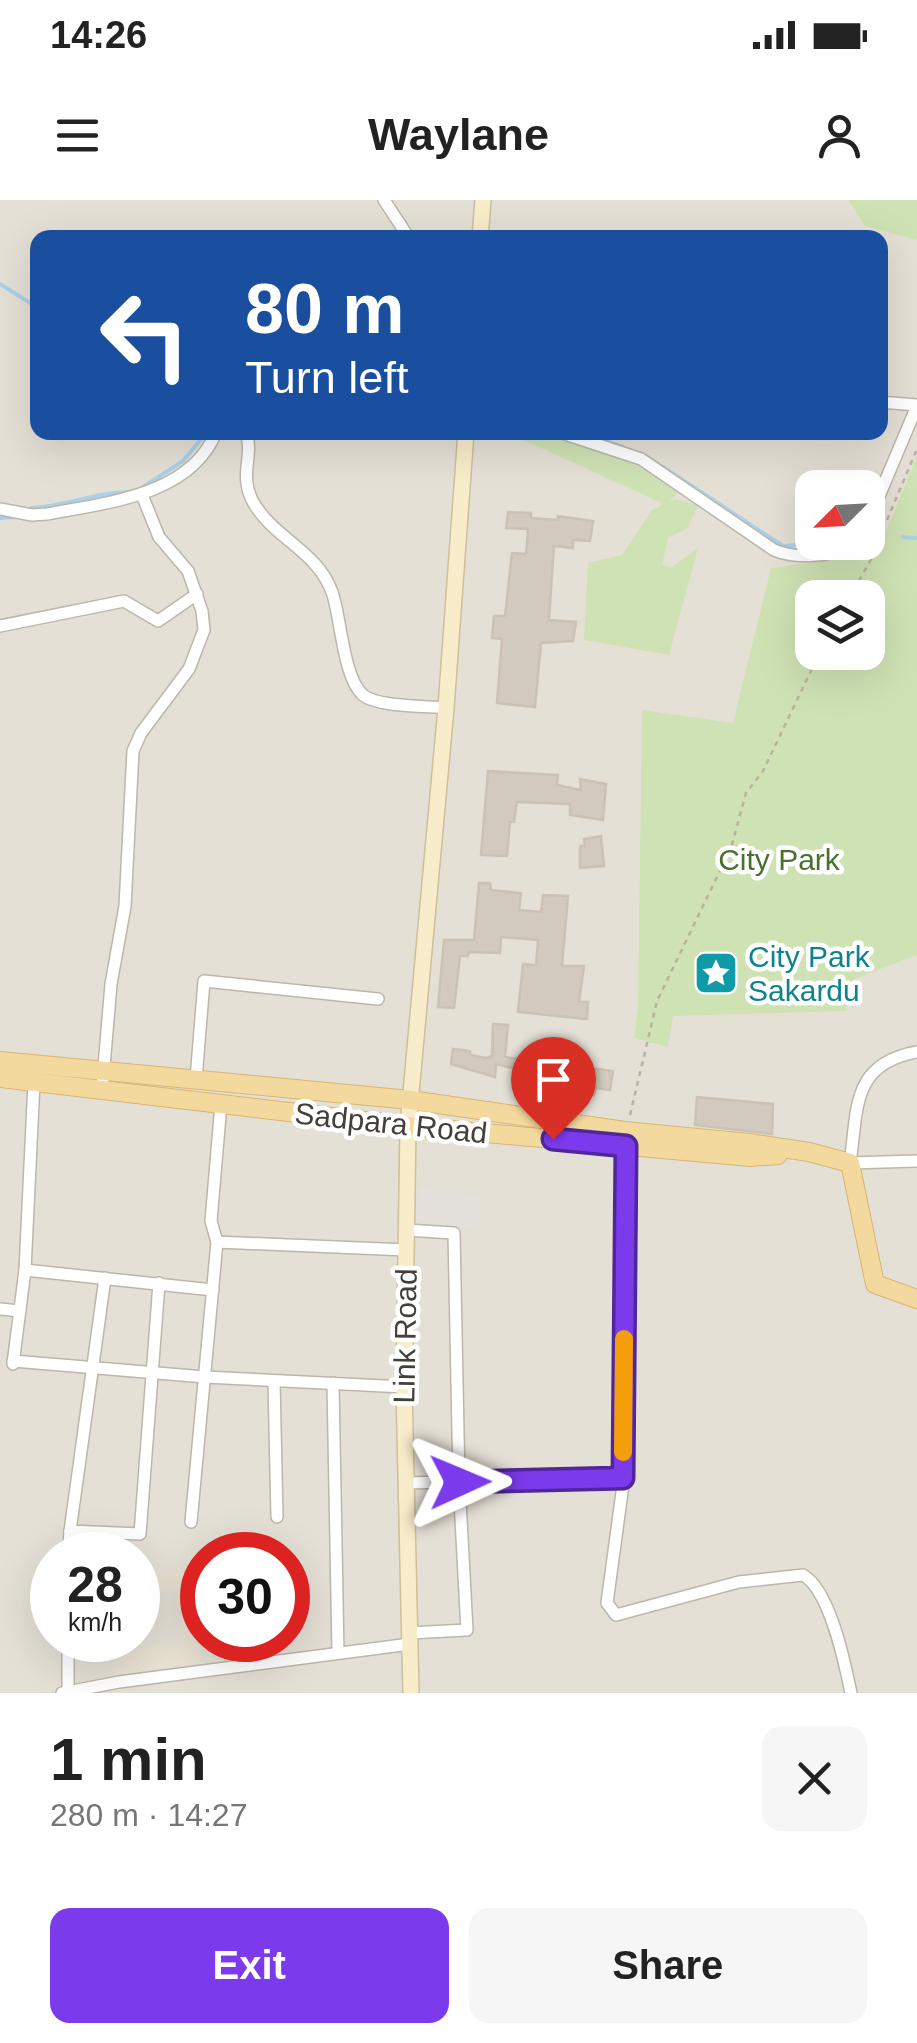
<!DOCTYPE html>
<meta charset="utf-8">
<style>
:root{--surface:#fff;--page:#f6f6f6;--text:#222;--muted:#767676;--accent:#7c3aed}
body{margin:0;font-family:Arial,sans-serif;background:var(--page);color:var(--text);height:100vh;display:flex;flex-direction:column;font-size:38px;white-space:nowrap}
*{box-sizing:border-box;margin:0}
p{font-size:32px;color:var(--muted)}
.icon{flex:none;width:55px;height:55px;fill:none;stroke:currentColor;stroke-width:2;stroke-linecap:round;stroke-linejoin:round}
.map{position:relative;height:1493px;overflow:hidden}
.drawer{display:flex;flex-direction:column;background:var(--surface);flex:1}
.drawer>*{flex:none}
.guide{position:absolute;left:30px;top:30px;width:858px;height:210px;border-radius:20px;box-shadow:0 10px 40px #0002;background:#1a4fa0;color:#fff;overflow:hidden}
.needle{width:65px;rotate:246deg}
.tools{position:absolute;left:795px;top:270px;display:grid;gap:20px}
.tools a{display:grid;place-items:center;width:90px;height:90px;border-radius:20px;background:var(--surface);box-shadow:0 10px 40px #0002;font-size:50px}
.speed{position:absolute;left:30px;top:1332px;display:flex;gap:20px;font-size:50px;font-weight:700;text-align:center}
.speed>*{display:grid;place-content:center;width:130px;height:130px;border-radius:50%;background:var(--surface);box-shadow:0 10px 40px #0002;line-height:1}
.speed small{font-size:25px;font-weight:400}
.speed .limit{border:15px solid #d22;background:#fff;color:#111}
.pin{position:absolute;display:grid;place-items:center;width:85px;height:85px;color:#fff;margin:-102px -42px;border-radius:50% 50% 50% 0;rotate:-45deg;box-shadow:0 0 10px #0007}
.pin .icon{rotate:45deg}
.me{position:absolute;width:110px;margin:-55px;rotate:89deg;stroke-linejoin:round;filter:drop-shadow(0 0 8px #0008)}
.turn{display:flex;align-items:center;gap:35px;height:210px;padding:0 50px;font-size:45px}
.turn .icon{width:130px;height:130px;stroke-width:2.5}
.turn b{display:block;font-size:70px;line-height:85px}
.round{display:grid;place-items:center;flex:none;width:105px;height:105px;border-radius:20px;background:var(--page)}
.head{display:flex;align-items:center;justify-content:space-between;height:170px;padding:0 50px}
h1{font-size:60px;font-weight:800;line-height:75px}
.cta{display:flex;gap:20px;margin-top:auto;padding:20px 50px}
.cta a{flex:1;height:115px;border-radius:20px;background:var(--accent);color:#fff;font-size:40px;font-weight:800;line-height:115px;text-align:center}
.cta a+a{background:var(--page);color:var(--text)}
.status{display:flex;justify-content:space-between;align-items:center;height:70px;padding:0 50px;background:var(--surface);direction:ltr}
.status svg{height:28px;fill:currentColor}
header{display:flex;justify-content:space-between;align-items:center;height:130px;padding:0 50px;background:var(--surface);font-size:45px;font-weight:800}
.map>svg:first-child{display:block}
</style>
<div class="status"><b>14:26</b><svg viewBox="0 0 49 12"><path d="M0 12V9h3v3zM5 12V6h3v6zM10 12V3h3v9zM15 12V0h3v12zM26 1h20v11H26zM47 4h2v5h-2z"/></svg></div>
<header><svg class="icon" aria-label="menu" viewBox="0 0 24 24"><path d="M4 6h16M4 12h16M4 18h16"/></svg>Waylane<svg class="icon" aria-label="person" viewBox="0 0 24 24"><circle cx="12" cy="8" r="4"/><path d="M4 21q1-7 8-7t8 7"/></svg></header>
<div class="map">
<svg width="917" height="1493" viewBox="0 0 917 1493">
<rect width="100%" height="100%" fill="#f2eee7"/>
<path fill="#e5e0d6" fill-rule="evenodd" d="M 0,0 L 917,0 L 917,1493 L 0,1493 ZM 38,38 L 880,38 L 880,232 L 38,232 ZM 812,288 L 868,288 L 868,342 L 812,342 ZM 812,398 L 868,398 L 868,452 L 812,452 ZM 52,1355 L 138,1355 L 138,1440 L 52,1440 ZM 202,1355 L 288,1355 L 288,1440 L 202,1440 Z"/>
<polygon fill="#e4e0dc" points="420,987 481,997 478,1028 415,1024"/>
<polygon fill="#e9e2d3" points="189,1370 196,1385 201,1463 114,1475 113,1446 125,1441 129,1450 181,1443 177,1390 138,1394 138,1372"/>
<g fill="#cfe2b4" fill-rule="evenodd">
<polygon points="848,0 917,0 917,40 865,26"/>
<path d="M 508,233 C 566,232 628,257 676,288 L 676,295 L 669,302 L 677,299 L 698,305 L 688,328 L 668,338 L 662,365 L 672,367 L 698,348 L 669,455 L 584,440 L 588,363 L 622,355 L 652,310 L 664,304 Z"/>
<path d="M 917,256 L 917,755 L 852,780 L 846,811 L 673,816 L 668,847 L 634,838 L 638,807 L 642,510 L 733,523 L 771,368 L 841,359 L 879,349 ZM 812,398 L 868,398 L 868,452 L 812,452 Z"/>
</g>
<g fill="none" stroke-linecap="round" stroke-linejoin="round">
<g stroke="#aad1e8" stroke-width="4">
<polyline points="0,84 38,108"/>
<polyline points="581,232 623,247"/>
<polyline points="646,256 783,346 824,342"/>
<polyline points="143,287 183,261 207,232"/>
<path d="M 31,308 C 65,307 95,292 129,292"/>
<polyline points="0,318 15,317"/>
<polyline points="903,337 917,338"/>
</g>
</g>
<g fill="#d2cabe" stroke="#ccc1b2" stroke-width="2.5">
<polygon points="508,312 531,313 531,318 558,320 558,316 593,321 590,341 573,340 573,348 554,346 549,420 576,422 573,441 541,443 535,507 497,503 502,439 492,438 494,416 505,416 512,353 526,354 528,329 506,328"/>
<polygon points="488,571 558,575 557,585 581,590 580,579 606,584 603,620 570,615 570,604 517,602 514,622 510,622 507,656 481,655"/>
<polygon points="601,636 604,666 580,668 580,646 585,646 584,639"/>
<polygon points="479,683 490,683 491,690 521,693 519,710 541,712 543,695 568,696 562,766 584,766 579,802 588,802 587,819 518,812 523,764 536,765 538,740 501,737 500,753 469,752 468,756 460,756 454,808 438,807 444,740 474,740"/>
<polygon points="493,824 508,825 505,857 613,871 610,890 596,888 594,895 582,893 581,911 570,910 573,887 542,882 540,888 518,885 520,870 496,864 495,877 451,864 453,849 470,851 470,855 486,858 492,856"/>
<polygon points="697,897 773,904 772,934 695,925"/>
</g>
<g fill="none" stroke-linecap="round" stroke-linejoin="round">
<defs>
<g id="minor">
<polyline points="384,0 409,38"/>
<polyline points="880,202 917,205"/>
<path d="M 246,232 C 254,257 239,273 252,300 C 272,338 317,350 332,392 C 341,417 343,478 363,495 C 377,507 427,506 446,508"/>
<path d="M 559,232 L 641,259 L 774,350 C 802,362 846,353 873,340 L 874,308 L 917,206"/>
<path d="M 0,309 L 32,315 L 47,314 C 104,303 191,296 216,232"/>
<polyline points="0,426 124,401 158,421 197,394"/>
<path d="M 917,852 C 851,864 858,908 850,963 L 917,961"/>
<polyline points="196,879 204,781 378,799"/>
<polyline points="102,890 111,784 125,706 133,551 141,533 189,469 204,430 202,411 188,371 159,337 142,295"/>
<path d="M 625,946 L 623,1285 L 607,1403 L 616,1415 L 739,1382 L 803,1375 C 830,1390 845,1464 851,1493"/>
<polyline points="406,1030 454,1033 459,1282 467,1430 409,1433"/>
<polyline points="217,1042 211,1021 221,904"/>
<polyline points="25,1070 213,1090"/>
<polyline points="105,1078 70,1331 140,1334 159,1083"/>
<polyline points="0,1109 20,1111"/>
<polyline points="13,1161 205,1177 404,1187"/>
<polyline points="13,1164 25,1070 34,882"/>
<polyline points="274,1181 277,1317"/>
<polyline points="333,1183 338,1453"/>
<polyline points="406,1283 623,1278"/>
<polyline points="191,1322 217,1042 406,1050"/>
<polyline points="68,1355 70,1331"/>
<polyline points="68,1492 68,1440"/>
<polyline points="62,1493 119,1482 410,1444"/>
</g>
<g id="secondary">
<polyline points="480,38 483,0"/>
<polyline points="411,1493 404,1187 408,926 446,508 466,232"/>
</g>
<g id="primary">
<polyline points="0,861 410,900 625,931 749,943 809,952 850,963 875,1084 917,1099"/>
<polyline points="0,878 408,926 750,957 778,955"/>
</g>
</defs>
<use href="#minor" stroke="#bcb6ab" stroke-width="14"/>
<use href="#secondary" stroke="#cdbf9b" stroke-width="18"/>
<use href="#primary" stroke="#d7b570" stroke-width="20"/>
<g stroke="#bdb19e" stroke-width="2.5" stroke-dasharray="5 5" stroke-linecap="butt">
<polyline points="887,320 917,249"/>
<polyline points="849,398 873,356"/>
<polyline points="630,915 657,801 731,648 746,593 763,571 820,452"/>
</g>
<use href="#minor" stroke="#fff" stroke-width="11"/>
<use href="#secondary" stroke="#f9eccb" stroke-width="15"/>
<use href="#primary" stroke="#f4d99f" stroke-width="18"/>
</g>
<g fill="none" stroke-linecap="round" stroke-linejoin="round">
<defs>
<polyline id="route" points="460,1282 623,1278 626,946 553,939"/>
</defs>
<use href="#route" stroke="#51269a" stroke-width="25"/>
<use href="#route" stroke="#7c3aed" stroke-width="18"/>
<polyline stroke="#f59e0b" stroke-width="18" points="623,1252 624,1139"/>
</g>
<defs>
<symbol id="sight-square" viewBox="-11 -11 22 22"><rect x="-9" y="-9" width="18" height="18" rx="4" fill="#0f9aa8" stroke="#fff"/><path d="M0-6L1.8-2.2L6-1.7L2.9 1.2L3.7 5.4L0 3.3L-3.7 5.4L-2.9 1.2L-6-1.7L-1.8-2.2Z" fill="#fff"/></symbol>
</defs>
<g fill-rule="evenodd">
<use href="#sight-square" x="691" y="748" width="50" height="50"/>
</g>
<g text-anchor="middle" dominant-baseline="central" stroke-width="9" stroke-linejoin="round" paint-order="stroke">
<g font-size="30" fill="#4a7030" stroke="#fff">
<text x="779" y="659">City Park</text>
</g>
<g font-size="30" fill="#0d838f" stroke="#fff" text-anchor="start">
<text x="748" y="756">City Park<tspan x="748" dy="34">Sakardu</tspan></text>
</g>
<g font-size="30" fill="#443f37" stroke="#fff">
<text transform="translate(391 923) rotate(6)">Sadpara Road</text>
<text transform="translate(405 1136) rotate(-89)">Link Road</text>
</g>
</g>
</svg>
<div class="tools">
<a><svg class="needle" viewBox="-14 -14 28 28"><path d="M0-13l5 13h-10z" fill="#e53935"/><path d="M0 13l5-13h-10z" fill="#767676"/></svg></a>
<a><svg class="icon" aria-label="layers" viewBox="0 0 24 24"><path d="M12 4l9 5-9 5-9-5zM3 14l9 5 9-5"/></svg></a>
</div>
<div class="speed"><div>28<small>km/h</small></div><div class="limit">30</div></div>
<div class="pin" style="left:553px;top:939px;background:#d93025"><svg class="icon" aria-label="arrive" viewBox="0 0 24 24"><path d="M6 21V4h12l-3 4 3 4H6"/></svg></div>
<svg class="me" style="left:460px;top:1282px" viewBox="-20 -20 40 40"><path d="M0-17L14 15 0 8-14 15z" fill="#7c3aed" stroke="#fff" stroke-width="4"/></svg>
<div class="guide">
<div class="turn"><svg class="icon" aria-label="left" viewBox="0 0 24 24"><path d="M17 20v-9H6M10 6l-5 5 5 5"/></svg><div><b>80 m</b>Turn left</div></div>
</div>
</div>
<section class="drawer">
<div class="head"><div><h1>1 min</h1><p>280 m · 14:27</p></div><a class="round"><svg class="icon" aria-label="close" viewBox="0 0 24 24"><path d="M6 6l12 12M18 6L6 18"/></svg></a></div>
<div class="cta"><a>Exit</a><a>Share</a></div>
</section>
